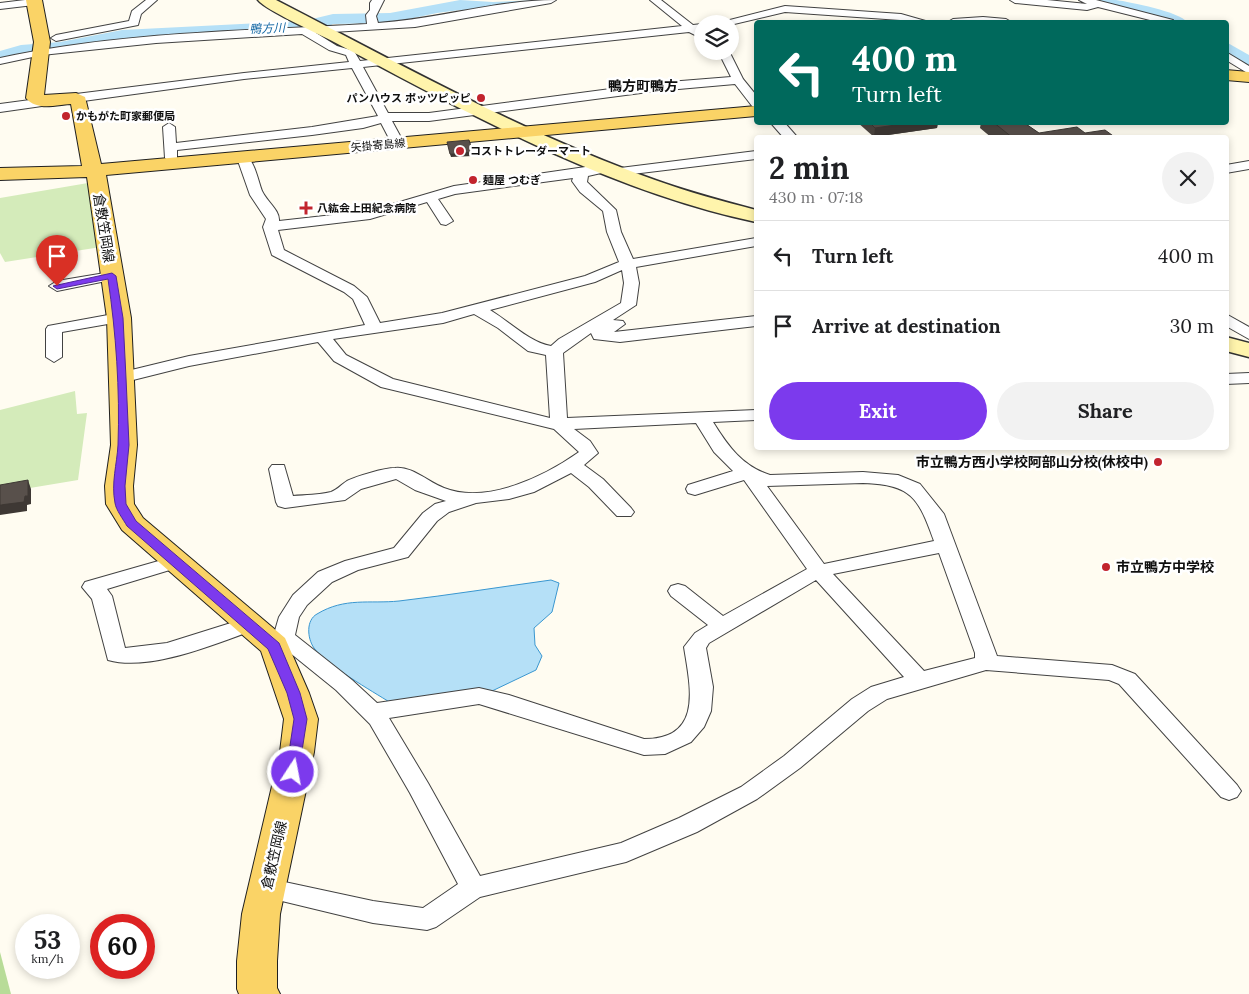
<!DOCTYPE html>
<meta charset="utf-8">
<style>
:root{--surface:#fff;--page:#f2f2f2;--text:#202124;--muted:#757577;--line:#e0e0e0;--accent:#7c3aed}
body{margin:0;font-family:Lora,"Noto Sans JP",serif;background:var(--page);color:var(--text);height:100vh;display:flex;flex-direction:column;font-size:19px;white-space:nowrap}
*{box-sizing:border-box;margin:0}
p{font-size:16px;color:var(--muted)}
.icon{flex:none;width:28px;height:28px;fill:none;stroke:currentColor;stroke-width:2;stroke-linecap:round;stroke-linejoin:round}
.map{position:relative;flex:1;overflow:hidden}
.drawer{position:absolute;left:754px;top:135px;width:475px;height:315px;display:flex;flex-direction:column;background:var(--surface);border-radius:5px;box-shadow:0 2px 8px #0003}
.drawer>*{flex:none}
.guide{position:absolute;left:754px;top:20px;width:475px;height:105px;border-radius:5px;box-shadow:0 2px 8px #0003;background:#00695c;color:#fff;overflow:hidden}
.controls{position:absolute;left:694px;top:15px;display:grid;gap:10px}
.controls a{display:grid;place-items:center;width:45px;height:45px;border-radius:50%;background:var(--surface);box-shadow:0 2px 8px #0003;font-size:25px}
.speed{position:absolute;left:15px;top:914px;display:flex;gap:10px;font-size:25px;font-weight:700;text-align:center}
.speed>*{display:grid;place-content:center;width:65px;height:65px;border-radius:50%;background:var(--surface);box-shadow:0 2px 8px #0003;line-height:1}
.speed small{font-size:12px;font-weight:400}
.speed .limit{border:8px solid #d22;background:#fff;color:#111}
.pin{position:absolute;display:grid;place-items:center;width:42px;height:42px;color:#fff;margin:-51px -21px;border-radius:50% 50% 50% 0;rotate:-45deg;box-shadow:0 0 5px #0007}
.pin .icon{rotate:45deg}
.me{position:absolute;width:55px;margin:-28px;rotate:11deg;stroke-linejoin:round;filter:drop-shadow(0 0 4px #0008)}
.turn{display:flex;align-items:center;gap:18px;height:105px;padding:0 15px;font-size:22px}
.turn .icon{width:65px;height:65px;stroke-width:2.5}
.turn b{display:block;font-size:35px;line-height:42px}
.round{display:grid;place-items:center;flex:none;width:52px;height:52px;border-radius:26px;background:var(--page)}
.head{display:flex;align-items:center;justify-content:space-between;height:85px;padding:0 15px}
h1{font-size:30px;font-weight:800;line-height:38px}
.cta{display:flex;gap:10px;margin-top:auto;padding:10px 15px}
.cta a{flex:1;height:58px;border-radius:30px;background:var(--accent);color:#fff;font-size:20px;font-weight:800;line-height:58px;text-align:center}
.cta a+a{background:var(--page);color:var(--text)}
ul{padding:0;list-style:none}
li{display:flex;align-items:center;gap:15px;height:70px;padding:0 15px;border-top:1px solid var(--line)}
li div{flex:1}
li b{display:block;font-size:19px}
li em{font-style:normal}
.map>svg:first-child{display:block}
</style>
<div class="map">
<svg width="1249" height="994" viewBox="0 0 1249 994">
<rect width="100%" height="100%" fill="#fffcf1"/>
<g fill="#d4ebba">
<polygon points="88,183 101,247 5,262 0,253 0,198"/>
<polygon points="75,391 77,414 87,413 78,480 0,493 0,410"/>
</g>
<polygon fill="#b8dc98" points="0,952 11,994 0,994"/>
<path fill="#b5e0f7" stroke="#3a97d0" d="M 551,580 L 559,583 L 552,612 L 534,628 L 535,645 L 542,656 L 536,670 L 492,691 L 391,703 C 372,691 326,665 314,648 C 307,638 306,620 317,614 C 345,597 370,604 399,601 C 450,595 500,587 551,580 Z"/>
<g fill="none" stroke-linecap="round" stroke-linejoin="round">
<g fill="#b5e0f7" fill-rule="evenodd">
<polygon points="460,0 493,2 539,0 536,3 493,12 460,10 437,13 390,23 333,24 323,29 304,31 122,40 60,52 22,55 0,61 0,51 21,45 60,42 122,30 304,21 333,14 390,13"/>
<path d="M 1088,0 C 1097,0 1107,0 1116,0 C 1130,2 1180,12 1187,22 L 1166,22 L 1091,3 Z"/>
<polygon points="1226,42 1249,55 1249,67 1226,54"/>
</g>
<defs>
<g id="street">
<polygon points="25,0 38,0 39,2 34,5 0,9 0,3"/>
<polygon points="146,0 157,0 141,14 138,25 56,41 51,38 56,35 129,21 132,11"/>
<path d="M 372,0 L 384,0 L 376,16 L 378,23 C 438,19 496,0 556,0 L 551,3 L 415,27 L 316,33 L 337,46 L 354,51 L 360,61 L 682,26 L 650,0 L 661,0 L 693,25 L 702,24 L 702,30 L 700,30 L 702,33 L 697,36 L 689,32 L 363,67 L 388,113 L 429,113 L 656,83 L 731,77 L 721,57 L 716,51 L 730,53 L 743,79 L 756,95 L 756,107 L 752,106 L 735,84 L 656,91 L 429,121 L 392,121 L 404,143 L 398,147 L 393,146 L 381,123 L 363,128 L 312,135 L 177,150 L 177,158 L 171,162 L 165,158 L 163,127 L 169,123 L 175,127 L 176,143 L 312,127 L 378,116 L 352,68 L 244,79 L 76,102 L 70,98 L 76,94 L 244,73 L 349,62 L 346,55 L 329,50 L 302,34 L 156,43 L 42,55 L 0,64 L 0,58 C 120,32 245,31 367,24 L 366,15 L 370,10 L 370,3 Z"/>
<polygon points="1010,0 1047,0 1087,4 1079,0 1096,0 1173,20 1174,22 1158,22 1098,7 1087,10 1015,3"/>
<polygon points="785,6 901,14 929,22 785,12 730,25 714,24"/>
<polygon points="983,17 1006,19 1011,22 948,22 953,19"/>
<polygon points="1226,52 1249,66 1249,74 1226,60"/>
<polygon points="45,98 51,102 49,105 0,112 0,104"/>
<polygon points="770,122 784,122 798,138 784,138"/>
<path d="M 756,151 L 756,159 L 616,176 L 611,175 L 610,171 L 588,176 L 587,182 L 616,210 L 621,232 L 633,259 L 756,238 L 756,246 L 636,267 L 639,283 L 636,305 L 613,320 L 623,321 L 625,324 L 614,332 L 756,316 L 756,326 L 620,342 L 594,339 L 591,333 L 563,353 L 567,418 L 756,410 L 756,420 L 713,422 C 728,446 742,466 770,475 L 863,472 L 898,475 L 920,484 L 944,514 L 997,656 L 1112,665 L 1135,674 L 1237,785 L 1241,791 L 1237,797 L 1229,800 L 1221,797 L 1119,684 L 1109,680 L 986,670 L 887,699 L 868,711 L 800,768 L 757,799 L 697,832 L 626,862 L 480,897 L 436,927 L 427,930 L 373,923 L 257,895 L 253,888 L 257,881 L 266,878 L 373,901 L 423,908 L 458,884 L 410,793 L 370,724 L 336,690 L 284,648 L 274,653 L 266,651 L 263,646 L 274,634 L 279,617 L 293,595 L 318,572 L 345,561 L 394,548 L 423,513 L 435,504 L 446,501 L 415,490 L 396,479 L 361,489 L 345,500 L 285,508 L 278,506 L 276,502 L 269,469 L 272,465 L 284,465 L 293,496 C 305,495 319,495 331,492 C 337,490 342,484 347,481 C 357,476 384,468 395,468 C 412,466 428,482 444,488 C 487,505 545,476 579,452 L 554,429 L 381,387 L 334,361 L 318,342 L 189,366 L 121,383 L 115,382 L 113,378 L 115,374 L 189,356 L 365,325 L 353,299 L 344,292 L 272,255 L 263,227 L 266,219 L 250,195 L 237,158 L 243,154 C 254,157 258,181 262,191 C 267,202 280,210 279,221 L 369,211 L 454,186 L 606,164 L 611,165 L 612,169 ZM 573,178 L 572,181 L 580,192 L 603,211 L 607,232 L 619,262 L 585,276 L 442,313 L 380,323 L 367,297 L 354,286 L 284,250 L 278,230 L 370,219 L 427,202 L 441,224 L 446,225 L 453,221 L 438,199 L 455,194 ZM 622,270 L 624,283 L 621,303 L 559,339 L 551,346 C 529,342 510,322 490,310 L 595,282 ZM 474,314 L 498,328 L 528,351 L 546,355 L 550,418 L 393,379 L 346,355 L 333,339 L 443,323 ZM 696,423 L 714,452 L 733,471 L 688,485 L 686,489 L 688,493 L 695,495 L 744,480 L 807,569 L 723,616 L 685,586 L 678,584 L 671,586 L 668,591 L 671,596 L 708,625 L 695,633 L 684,647 C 690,686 704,739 644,739 L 509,695 L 479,688 L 377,703 L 352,680 L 295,635 L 299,617 L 307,605 L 332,582 L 358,570 L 408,557 L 437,521 L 449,512 L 476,503 L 509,499 L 534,492 L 571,473 L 589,487 L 617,516 L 631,516 L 634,512 L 631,508 L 603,479 L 584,465 L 598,453 L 590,441 L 574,429 ZM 863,483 C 912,485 918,497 934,541 L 824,564 L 767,486 ZM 939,553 L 975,653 L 975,658 L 924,671 L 833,574 ZM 816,580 L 904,677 L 871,687 L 852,699 L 784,756 L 741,787 L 679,818 L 621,843 L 480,876 L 428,783 L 389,718 L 479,704 L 644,755 L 665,754 L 691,742 L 704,727 L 711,711 L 713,687 L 706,648 L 709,643 Z"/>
<polygon points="1249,161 1249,169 1226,173 1226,165"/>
<polygon points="111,272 116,273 118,276 116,279 57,291 49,286 57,281"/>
<polygon points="119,313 127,318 125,321 62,332 62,357 54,362 46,357 46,329 48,326"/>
<polygon points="1226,314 1249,327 1249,339 1226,326"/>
<polygon points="1249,373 1249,383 1226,384 1226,374"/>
<path d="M 176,556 L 183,558 L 186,562 L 183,566 L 107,589 L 112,596 L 125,648 L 167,643 L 250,617 L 257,619 L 260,624 L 257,629 C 217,643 151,672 108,660 L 92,599 L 82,587 L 85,582 Z"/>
</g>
<g id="secondary">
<path d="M 258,0 L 276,0 C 400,64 523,133 655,180 C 688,192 722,201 756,210 L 756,222 C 606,190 468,113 334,42 C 319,34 265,10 258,0 Z"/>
<polygon points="1226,337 1249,343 1249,357 1226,351"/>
</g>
<g id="primary">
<path d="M 26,0 L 42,0 L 50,42 L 44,95 L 76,93 L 85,97 L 101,164 L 756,106 L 756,116 L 106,175 L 131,318 L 137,445 L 133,486 L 134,504 L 143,518 L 285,638 L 309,693 L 318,719 L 314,752 L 280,914 L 277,961 L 277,988 L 280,994 L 239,994 L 237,989 L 237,961 L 242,914 L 280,752 L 284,719 L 261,651 L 122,530 L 106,504 L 105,486 L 111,445 L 107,318 L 87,177 L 0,180 L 0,168 L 82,166 L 71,104 C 56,105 36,111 26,98 L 34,42 Z"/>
<polygon points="1226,70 1249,72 1249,82 1226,80"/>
</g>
</defs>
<use href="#street" stroke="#424242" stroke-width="2"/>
<use href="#secondary" stroke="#313131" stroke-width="3"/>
<use href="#primary" stroke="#202020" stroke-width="2"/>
<use href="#street" fill="#fff" fill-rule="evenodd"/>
<use href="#secondary" fill="#fff4ac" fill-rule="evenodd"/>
<use href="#primary" fill="#fad366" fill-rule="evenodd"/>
</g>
<g fill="#4c4540">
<polygon points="857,122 938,122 937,128 874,137"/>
<polygon points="981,122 1023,122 1039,133 1085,133 1116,138 992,138 980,128"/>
</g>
<g fill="#3e3834">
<polygon points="916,122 938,122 937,128 874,137 875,128"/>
<polygon points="473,152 473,156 451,157 450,154"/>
<polygon points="28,480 31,489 31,504 27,505 27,511 0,515 0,505 25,496"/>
</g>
<g fill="#58504b" stroke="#3e3834">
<polygon points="869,122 916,122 875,128"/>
<polygon points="993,122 1023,122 1039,133 1077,127 1085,133 1105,130 1116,138 1013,138"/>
<polygon points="469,140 473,152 450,154 447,142"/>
<polygon points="28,480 28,496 25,496 24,502 0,505 0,485"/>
</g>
<path fill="#7c3aed" stroke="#51269a" d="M 112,273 L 116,276 L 123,318 L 126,378 L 129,445 L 125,486 L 126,504 L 136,521 L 279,643 L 300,693 L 307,719 L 298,776 L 288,776 L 286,772 L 294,719 L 287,693 L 268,649 L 127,526 C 123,519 116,510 115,503 C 111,483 117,464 118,445 C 120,390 116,333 108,279 L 57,289 L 53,286 Z"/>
<g fill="#c2242e" stroke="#fff" stroke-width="2">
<circle cx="481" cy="98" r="5"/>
<circle cx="66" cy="116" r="5"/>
<circle cx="460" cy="151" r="5"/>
<circle cx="473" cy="180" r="5"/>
<path d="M303.5 200.5h5v5h5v5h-5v5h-5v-5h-5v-5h5z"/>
<circle cx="1158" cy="462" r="5"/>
<circle cx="1106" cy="567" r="5"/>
</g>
<g text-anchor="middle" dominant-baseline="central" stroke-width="5" stroke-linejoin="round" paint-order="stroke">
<g font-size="11" font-weight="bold" fill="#0f0f0f" stroke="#fff" text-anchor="start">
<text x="471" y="98" text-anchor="end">パンハウス ポッツピッピ</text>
<text x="76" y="116">かもがた町家郵便局</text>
<text x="470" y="151">コストトレーダーマート</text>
<text x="483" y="180">麺屋 つむぎ</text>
<text x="317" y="208">八紘会上田紀念病院</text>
</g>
<g font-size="11" fill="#0f0f0f" stroke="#fff">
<text transform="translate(378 145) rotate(-5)">矢掛寄島線</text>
</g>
<g font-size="12" font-style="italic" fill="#1568a4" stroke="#fff">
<text transform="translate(267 28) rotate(-2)">鴨方川</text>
</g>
<g font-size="14" font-weight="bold" fill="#0f0f0f" stroke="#fff">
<text x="643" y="86">鴨方町鴨方</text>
</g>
<g font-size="14" fill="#0f0f0f" stroke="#fff">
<text transform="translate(104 228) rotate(81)">倉敷笠岡線</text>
<text transform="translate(274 855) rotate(-77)">倉敷笠岡線</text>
</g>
<g font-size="14" font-weight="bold" fill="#0f0f0f" stroke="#fff" text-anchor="end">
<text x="1148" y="462">市立鴨方西小学校阿部山分校(休校中)</text>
<text x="1116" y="567" text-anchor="start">市立鴨方中学校</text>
</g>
</g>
</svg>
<div class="controls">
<a><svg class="icon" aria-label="layers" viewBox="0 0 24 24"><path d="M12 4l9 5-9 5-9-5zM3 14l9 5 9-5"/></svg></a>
</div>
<div class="speed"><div>53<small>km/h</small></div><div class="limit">60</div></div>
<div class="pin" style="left:57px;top:286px;background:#d93025"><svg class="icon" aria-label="arrive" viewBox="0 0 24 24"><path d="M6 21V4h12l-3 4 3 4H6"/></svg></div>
<svg class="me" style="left:293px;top:772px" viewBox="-20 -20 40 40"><circle r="17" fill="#7c3aed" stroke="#fff" stroke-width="3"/><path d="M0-11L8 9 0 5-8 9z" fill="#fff"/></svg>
<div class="guide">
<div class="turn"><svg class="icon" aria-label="left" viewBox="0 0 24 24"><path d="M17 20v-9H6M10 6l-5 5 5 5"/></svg><div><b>400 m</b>Turn left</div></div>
</div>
<section class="drawer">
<div class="head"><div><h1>2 min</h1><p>430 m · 07:18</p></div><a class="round"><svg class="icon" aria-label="close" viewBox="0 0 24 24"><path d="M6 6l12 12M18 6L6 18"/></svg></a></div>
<ul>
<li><svg class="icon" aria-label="left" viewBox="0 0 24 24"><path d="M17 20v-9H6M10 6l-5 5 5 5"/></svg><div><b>Turn left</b></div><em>400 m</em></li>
<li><svg class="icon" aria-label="arrive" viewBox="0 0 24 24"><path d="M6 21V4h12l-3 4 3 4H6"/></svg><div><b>Arrive at destination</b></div><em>30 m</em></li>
</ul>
<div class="cta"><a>Exit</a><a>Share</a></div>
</section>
</div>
